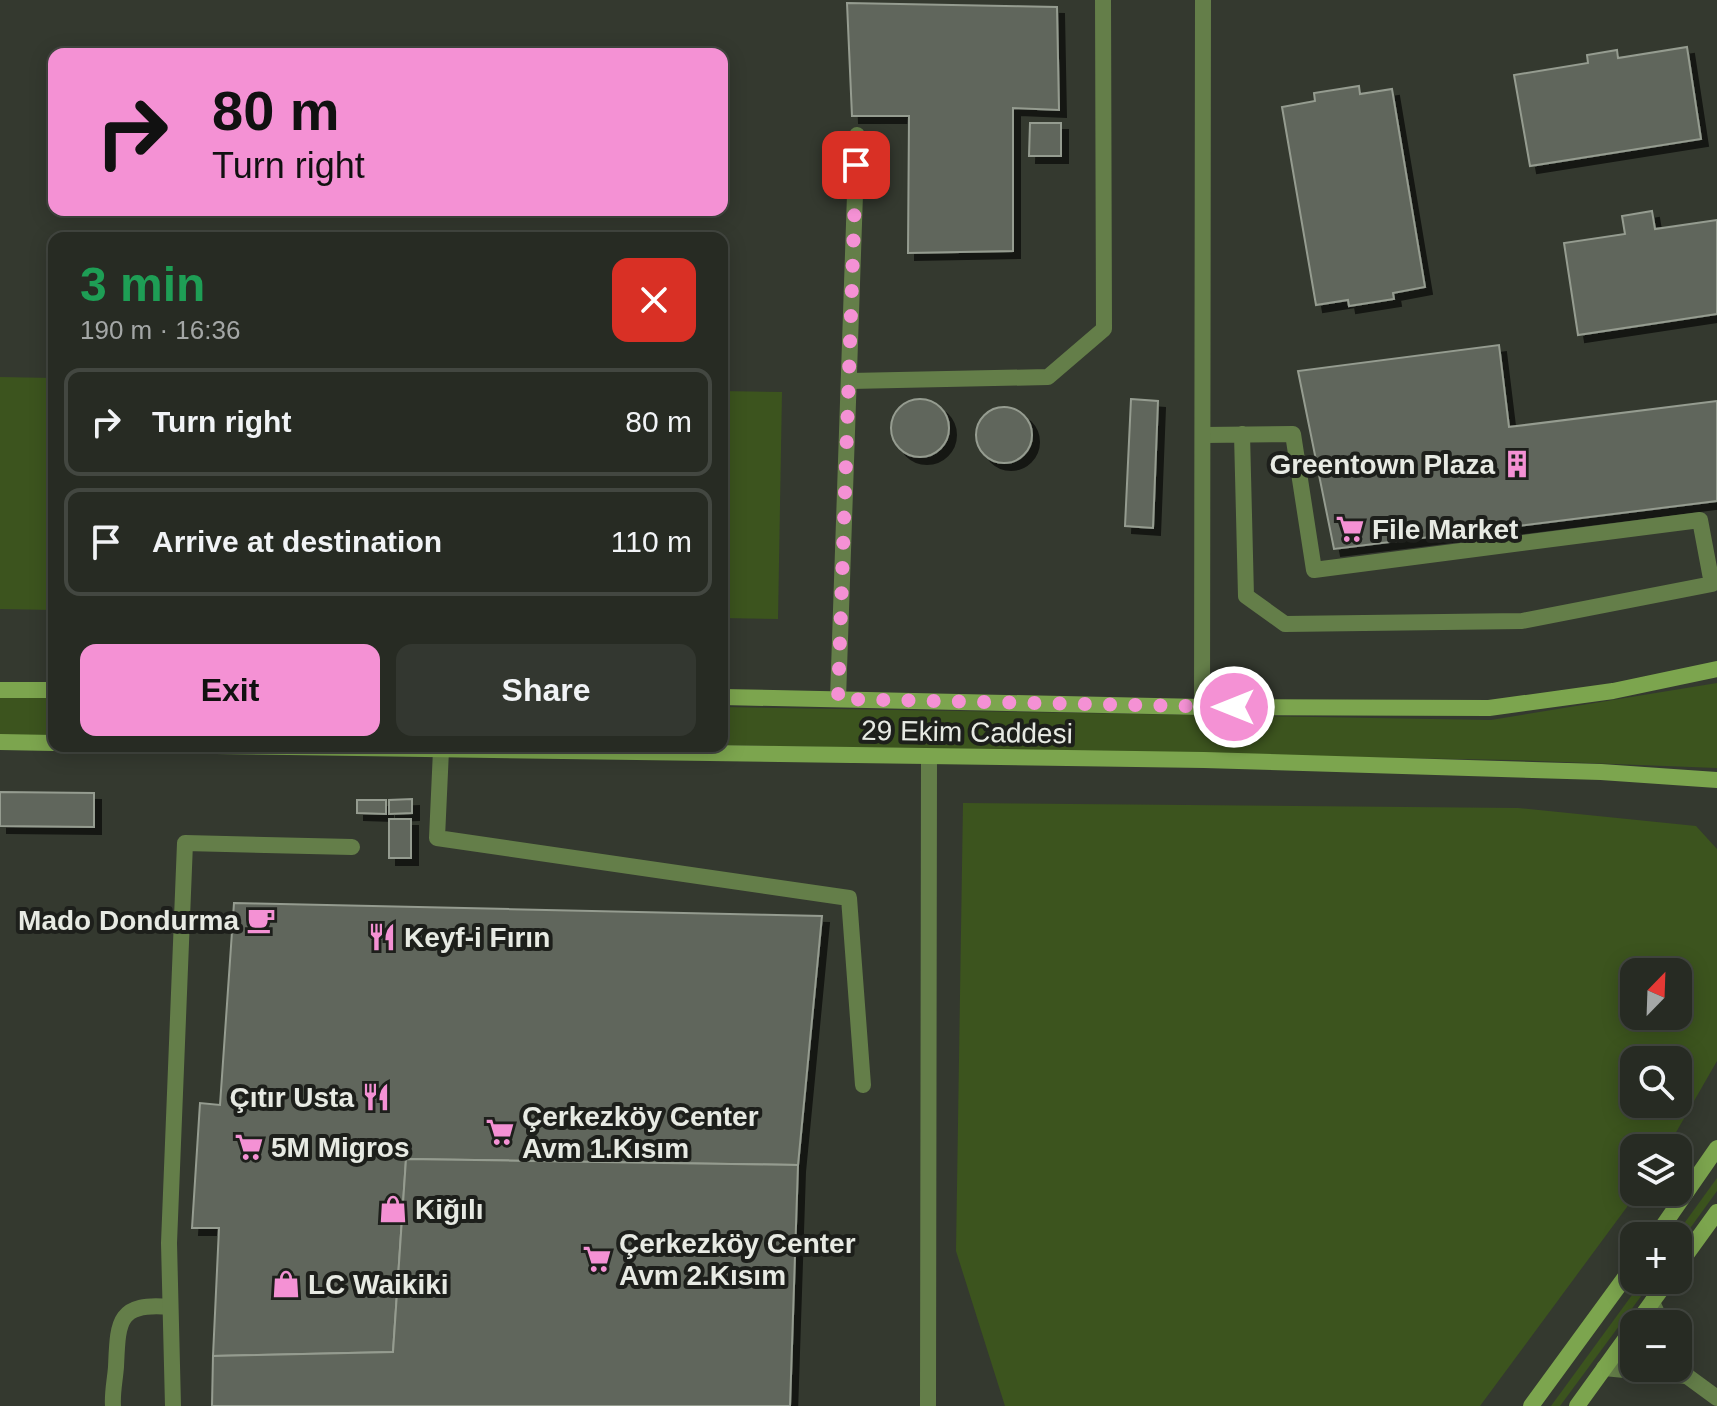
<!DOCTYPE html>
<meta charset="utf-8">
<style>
:root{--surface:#272b23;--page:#333730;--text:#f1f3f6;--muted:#a4a7a6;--line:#434741;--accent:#f491d4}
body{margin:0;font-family:Helvetica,sans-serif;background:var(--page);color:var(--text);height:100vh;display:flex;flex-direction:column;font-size:30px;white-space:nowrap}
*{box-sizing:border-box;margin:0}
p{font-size:26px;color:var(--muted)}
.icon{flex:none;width:44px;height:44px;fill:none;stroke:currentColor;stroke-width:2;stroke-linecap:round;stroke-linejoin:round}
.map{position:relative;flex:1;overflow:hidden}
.panel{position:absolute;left:48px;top:232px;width:680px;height:520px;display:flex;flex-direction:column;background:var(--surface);border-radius:16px;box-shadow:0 4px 20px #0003,0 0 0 2px var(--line)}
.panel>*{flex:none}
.top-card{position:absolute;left:48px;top:48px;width:680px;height:168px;border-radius:16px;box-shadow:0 4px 20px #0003,0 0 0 2px var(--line);background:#f491d4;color:#111;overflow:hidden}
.needle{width:52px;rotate:23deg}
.tools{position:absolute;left:1620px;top:958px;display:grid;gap:16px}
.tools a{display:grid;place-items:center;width:72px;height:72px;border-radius:16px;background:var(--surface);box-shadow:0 4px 20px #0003,0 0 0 2px var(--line);font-size:40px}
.pin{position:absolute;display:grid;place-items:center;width:68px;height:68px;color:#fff;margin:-34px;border-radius:16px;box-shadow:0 4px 12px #0006}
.me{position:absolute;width:88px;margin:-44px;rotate:270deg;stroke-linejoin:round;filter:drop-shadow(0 0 6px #0008)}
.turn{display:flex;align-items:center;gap:28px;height:168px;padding:0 32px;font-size:36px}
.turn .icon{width:104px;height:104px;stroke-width:2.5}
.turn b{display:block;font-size:56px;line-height:68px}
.round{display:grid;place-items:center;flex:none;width:84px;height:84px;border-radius:16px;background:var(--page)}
.head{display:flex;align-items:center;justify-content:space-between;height:136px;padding:0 32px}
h1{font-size:48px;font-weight:700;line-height:60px;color:#1e9e55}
.button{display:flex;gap:16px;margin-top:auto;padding:16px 32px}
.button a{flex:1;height:92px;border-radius:16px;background:var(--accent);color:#111;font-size:32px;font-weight:700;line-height:92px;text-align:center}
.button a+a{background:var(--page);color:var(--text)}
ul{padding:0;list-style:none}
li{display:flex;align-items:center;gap:24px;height:108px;margin:0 16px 12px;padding:0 16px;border:4px solid var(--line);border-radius:16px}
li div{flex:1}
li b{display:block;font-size:30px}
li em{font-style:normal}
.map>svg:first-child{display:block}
</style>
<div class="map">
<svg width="1717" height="1406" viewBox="0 0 1717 1406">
<defs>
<filter id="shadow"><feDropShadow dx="7" dy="7" stdDeviation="0" flood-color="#0009"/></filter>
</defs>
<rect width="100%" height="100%" fill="#34392f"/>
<g fill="#3c541e" fill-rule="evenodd">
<polygon points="0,377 54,378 54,610 0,609"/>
<polygon points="722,391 782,392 778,619 722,618"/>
<polygon points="1717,683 1717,768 1511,760 722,745 722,707 1491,720"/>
<polygon points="0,696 54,697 54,736 0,735"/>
<path d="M 963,803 L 1518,808 L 1696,826 L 1717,849 L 1717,1061 L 1667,1148 L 1634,1148 L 1634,1192 L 1638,1192 L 1480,1406 L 1005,1406 L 956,1251 ZM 1678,972 L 1678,1016 L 1634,1016 L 1634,972 ZM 1678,1060 L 1678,1104 L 1634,1104 L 1634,1060 Z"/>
<polygon points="1717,1178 1717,1191 1678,1245 1675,1236"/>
<polygon points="1643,1280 1653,1280 1560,1406 1551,1406"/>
</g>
<g fill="#61665b" stroke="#959c90" stroke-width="2" filter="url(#shadow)">
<polygon points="847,3 1057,7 1059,110 1013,108 1013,251 908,253 909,116 852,116"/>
<polygon points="1687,47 1701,139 1530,166 1514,75 1588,63 1587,55 1617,50 1618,58"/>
<polygon points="1359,86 1360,94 1392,89 1425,287 1393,293 1394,299 1349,306 1348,300 1316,305 1282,107 1315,101 1314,93"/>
<polygon points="1030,123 1061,123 1061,156 1029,156"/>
<polygon points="1652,211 1655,229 1717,220 1717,314 1578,335 1564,243 1625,234 1622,216"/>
<polygon points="1499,345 1509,427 1717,401 1717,501 1334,549 1298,371"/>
<polygon points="1131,399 1158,401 1153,528 1125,526"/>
<circle cx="920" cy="428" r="29"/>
<circle cx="1004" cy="435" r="28"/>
<polygon points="0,792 94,793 94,827 0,826"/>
<polygon points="412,799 412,813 389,814 389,800"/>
<polygon points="357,800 386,800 386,814 357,813"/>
<rect x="389" y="819" width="22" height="39"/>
<polygon points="234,903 822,916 798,1165 406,1159 393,1352 213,1356 219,1228 192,1228 200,1103 220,1105"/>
<polygon points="406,1159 798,1165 790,1406 212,1406 213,1356 393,1352"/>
</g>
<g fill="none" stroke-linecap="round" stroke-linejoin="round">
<g stroke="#647e49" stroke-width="16">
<polyline points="850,381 1048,377 1104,329 1103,0"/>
<polyline points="1204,435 1293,434 1314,570 1700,520 1712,584 1522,621 1285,624 1246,596 1242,434"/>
<polyline points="838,699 857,135"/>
<polyline points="441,750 437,838 849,898 863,1085"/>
<path d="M 113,1406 C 112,1393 115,1380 116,1367 C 118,1322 117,1302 170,1307"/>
<polyline points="173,1406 169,1243 185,843 352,847"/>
</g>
<g stroke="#647e49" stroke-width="16">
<polyline points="1202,707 1203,0"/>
<polyline points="1652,1302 1662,1324"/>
<polyline points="1678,1357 1687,1376 1717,1398"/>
<polyline points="1604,1368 1687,1376"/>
<polyline points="928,1406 929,757"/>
</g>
<g stroke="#7ca54e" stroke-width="16">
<polyline points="0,690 54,690"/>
<polyline points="722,697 1202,707 1489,708 1613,691 1717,669"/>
<polyline points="0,742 54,743"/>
<polyline points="216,746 1204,760 1601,772 1717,780"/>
<polyline points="1656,1236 1717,1148"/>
<polyline points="1678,1266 1717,1212"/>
<polyline points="1636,1324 1668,1280"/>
<polyline points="1531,1406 1634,1265"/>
<polyline points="1577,1406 1634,1327"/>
</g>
</g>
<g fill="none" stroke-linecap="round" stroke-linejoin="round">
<polyline stroke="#f491d4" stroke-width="14" stroke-dasharray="0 25.2" points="856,165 838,699 1234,707"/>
</g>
<defs>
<symbol id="building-bare" viewBox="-9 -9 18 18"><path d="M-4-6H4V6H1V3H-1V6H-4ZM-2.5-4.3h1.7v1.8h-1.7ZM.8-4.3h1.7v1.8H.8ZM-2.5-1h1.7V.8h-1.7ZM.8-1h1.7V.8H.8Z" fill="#f491d4" stroke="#1d1f1b" stroke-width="2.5" paint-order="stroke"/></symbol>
<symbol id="supermarket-bare" viewBox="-9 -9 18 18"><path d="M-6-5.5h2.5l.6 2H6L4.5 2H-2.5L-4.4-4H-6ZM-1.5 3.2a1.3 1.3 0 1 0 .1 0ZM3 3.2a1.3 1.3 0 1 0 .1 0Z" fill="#f491d4" stroke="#1d1f1b" stroke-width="2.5" paint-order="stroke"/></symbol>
<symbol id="cafe-bare" viewBox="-9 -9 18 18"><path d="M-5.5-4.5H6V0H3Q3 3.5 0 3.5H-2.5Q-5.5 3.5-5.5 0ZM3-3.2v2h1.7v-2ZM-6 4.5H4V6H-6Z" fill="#f491d4" stroke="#1d1f1b" stroke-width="2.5" paint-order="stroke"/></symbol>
<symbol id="restaurant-bare" viewBox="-9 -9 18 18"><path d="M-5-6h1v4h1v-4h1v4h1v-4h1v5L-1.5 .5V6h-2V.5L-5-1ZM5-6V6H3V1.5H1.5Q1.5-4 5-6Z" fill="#f491d4" stroke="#1d1f1b" stroke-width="2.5" paint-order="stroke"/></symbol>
<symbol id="shop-bare" viewBox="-9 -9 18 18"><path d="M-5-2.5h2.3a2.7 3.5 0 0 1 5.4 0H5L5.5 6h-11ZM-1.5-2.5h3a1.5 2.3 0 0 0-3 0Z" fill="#f491d4" stroke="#1d1f1b" stroke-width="2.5" paint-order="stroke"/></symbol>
</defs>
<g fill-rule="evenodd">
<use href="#building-bare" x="1497" y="444" width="40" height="40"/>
<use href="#supermarket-bare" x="1330" y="509" width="40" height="40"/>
<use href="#cafe-bare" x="241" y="900" width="40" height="40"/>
<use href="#restaurant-bare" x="362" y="917" width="40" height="40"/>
<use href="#restaurant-bare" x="356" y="1077" width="40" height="40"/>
<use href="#supermarket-bare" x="480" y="1112" width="40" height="40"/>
<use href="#supermarket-bare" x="229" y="1127" width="40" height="40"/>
<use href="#shop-bare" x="373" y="1189" width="40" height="40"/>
<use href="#supermarket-bare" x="577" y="1239" width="40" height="40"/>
<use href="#shop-bare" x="266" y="1264" width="40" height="40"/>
</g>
<g text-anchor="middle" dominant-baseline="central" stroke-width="8" stroke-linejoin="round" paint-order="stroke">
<g font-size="28" font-weight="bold" fill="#e7eae3" stroke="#1d1f1b" text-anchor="start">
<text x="1495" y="464" text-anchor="end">Greentown Plaza</text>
<text x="1372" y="529">File Market</text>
<text x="239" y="920" text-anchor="end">Mado Dondurma</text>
<text x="404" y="937">Keyf-i Fırın</text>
<text x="354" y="1097" text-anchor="end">Çıtır Usta</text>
<text x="522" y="1116">Çerkezköy Center<tspan x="522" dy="32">Avm 1.Kısım</tspan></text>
<text x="271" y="1147">5M Migros</text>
<text x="415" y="1209">Kiğılı</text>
<text x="619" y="1243">Çerkezköy Center<tspan x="619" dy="32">Avm 2.Kısım</tspan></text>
<text x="308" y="1284">LC Waikiki</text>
</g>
<g font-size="28" fill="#e7eae3" stroke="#1d1f1b">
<text transform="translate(967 732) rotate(1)">29 Ekim Caddesi</text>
</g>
</g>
</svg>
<div class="tools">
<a><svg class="needle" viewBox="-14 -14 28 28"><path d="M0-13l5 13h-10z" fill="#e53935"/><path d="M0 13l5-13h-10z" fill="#a4a7a6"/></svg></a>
<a><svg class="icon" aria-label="search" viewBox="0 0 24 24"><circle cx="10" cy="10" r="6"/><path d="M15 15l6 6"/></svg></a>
<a><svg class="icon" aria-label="layers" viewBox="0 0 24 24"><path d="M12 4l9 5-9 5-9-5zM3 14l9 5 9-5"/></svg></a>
<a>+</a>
<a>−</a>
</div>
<div class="pin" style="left:856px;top:165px;background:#d93025"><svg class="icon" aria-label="arrive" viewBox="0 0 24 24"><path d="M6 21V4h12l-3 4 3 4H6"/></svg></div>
<svg class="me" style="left:1234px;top:707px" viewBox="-20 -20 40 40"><circle r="17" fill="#f491d4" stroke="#fff" stroke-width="3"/><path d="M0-11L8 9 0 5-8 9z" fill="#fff"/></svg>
<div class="top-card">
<div class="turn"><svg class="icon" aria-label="right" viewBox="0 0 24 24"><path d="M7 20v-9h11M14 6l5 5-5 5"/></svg><div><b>80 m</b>Turn right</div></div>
</div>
<section class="panel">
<div class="head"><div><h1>3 min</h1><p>190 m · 16:36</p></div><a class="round" style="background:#d93025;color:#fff"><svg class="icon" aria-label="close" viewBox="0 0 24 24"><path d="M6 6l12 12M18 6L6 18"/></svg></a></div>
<ul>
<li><svg class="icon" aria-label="right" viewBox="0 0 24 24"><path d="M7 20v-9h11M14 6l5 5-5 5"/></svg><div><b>Turn right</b></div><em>80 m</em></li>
<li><svg class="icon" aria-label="arrive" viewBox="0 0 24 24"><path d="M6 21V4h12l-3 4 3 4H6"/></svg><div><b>Arrive at destination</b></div><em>110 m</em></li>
</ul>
<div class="button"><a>Exit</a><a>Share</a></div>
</section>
</div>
